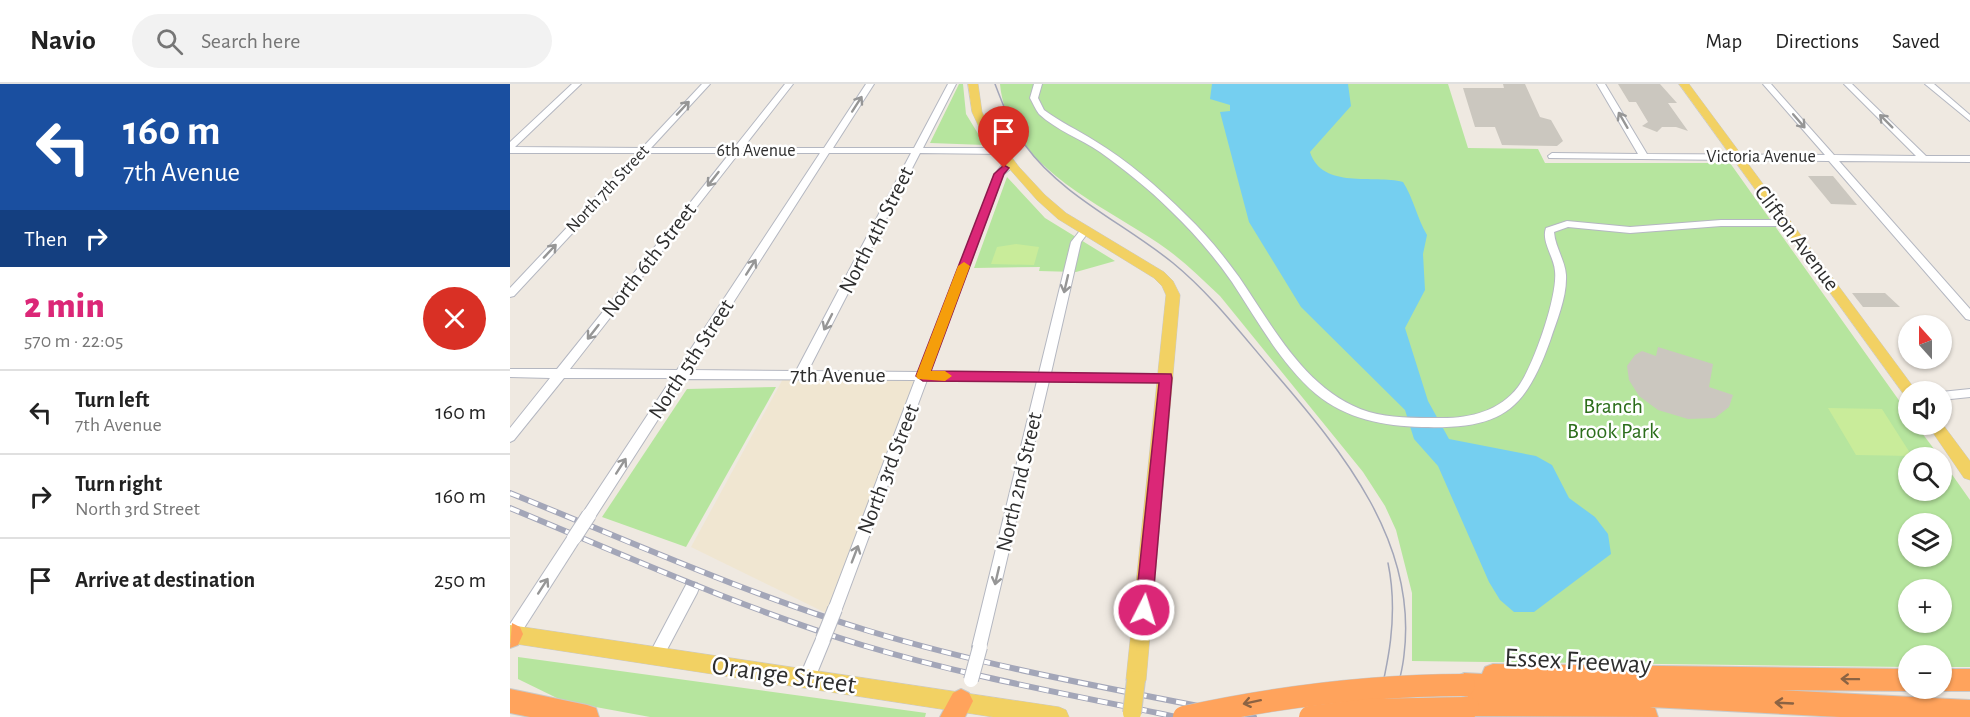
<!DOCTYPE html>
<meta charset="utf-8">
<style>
:root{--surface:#fff;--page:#f2f2f2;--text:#222;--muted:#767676;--line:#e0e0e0;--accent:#db2777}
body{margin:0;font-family:"Alegreya Sans",sans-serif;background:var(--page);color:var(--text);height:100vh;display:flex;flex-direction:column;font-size:22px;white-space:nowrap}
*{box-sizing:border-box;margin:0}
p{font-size:20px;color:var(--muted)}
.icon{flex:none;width:33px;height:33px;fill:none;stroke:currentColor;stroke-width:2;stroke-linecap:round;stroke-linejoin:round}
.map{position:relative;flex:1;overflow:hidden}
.drawer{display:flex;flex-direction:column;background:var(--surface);width:510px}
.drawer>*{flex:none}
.guide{background:#1a4fa0;color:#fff;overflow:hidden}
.needle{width:39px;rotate:339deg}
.buttons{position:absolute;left:1388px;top:231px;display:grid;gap:12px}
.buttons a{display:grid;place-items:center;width:54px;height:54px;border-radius:50%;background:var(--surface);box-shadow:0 2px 4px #0004;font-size:30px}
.pin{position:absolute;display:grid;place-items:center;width:51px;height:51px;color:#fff;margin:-62px -26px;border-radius:50% 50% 50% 0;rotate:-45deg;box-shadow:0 0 6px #0007}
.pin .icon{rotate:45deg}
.me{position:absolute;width:66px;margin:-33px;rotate:5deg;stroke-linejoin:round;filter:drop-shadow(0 0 4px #0008)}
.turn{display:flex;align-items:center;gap:21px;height:126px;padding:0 24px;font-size:27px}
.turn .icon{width:78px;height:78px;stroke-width:2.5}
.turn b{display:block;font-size:42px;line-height:51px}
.then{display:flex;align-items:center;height:57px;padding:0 24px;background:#0003;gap:12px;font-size:22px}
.round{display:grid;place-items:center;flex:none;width:63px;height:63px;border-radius:32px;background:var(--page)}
.overview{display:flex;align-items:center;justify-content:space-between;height:102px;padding:0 24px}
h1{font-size:36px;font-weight:800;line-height:45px;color:var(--accent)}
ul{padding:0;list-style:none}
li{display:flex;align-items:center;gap:18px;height:84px;padding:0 24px;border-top:2px solid var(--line)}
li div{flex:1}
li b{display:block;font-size:22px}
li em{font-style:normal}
header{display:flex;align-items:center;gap:36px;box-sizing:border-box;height:84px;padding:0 30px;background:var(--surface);border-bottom:2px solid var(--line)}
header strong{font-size:28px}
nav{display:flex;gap:33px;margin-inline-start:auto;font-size:21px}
.search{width:420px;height:54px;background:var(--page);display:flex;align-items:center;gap:15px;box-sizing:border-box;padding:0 21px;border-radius:33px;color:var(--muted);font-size:22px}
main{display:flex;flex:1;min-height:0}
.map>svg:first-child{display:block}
</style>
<header>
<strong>Navio</strong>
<div class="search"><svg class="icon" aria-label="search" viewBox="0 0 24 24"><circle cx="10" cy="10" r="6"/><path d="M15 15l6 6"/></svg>Search here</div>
<nav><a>Map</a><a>Directions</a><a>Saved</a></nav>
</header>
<main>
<section class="drawer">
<div class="guide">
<div class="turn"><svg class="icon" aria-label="left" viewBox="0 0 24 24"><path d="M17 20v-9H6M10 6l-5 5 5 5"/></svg><div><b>160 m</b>7th Avenue</div></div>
<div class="then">Then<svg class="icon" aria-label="right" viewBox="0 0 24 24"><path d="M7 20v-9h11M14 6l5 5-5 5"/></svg></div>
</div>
<div class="overview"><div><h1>2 min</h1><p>570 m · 22:05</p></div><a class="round" style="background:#d93025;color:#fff"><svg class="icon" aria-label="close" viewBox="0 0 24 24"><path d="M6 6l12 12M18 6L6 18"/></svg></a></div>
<ul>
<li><svg class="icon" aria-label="left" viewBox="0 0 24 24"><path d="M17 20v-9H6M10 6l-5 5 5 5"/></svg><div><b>Turn left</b><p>7th Avenue</p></div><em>160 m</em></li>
<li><svg class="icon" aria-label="right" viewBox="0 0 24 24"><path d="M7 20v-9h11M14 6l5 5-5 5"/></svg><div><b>Turn right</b><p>North 3rd Street</p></div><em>160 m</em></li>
<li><svg class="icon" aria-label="arrive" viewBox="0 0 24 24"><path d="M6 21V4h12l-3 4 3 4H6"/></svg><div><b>Arrive at destination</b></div><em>250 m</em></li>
</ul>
</section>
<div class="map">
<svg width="1460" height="633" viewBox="0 0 1460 633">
<rect width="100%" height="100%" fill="#efe9e1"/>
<polygon fill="#f0e6d1" points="274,293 408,294 318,530 181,463"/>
<g fill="#b6e59e" fill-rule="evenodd">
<polygon points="449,0 453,0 456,30 475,61 420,59"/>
<path d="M 490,0 L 938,0 L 958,64 L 1028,65 L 1035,79 L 1220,79 L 1398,329 L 1398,340 L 1406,341 L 1430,373 L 1398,374 L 1398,406 L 1431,406 L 1431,375 L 1460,416 L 1460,583 L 1431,583 L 1431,572 L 1398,572 L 1398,583 L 902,577 L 902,509 L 886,446 L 875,422 L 853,388 L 710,212 C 693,196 677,180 658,166 C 599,123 498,86 490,0 ZM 1398,440 L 1431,440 L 1431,472 L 1398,472 ZM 1398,506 L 1431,506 L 1431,538 L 1398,538 Z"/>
<polygon points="497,93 535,134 605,177 566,188 529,187 530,183 464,184"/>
<polygon points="266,303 176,463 92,433 177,305"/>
<polygon points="8,573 416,629 415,633 140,633 53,617 8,595"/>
</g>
<g fill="#c9ec9a">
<polygon points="506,160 529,163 524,181 481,180 487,163"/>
<polygon points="1318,324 1372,325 1402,372 1346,371"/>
</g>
<path fill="#75cff0" d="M 702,0 L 838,0 L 841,22 L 800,68 C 812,106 864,90 893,98 C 903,113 907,134 917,151 L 913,170 L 915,206 L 895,244 L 918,317 L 939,355 L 1026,372 L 1042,381 L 1059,414 L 1085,433 L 1098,450 L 1101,470 L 1024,528 L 1004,528 L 990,516 L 979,498 L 928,382 L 904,355 L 895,326 L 791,223 L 739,138 L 710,28 L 720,27 L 720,21 L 700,15 Z"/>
<g fill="#cbc7bf">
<polygon points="993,0 1015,0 1030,33 1041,36 1053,57 1047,62 992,61 985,43 965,43 953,4 994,4"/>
<polygon points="1108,0 1150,0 1167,19 1158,19 1178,47 1166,43 1152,43 1147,48 1132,42 1138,38 1126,18 1119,18"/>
<polygon points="1298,92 1323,92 1347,121 1321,120"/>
<polygon points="1342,209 1375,209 1390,223 1353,223"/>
<polygon points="1148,263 1203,280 1199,303 1223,311 1219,323 1205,334 1178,335 1148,326 1129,312 1119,296 1117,282 1125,271 1132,267 1146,272"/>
</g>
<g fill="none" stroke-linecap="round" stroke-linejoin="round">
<defs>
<g id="minor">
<path d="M 62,0 L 71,0 L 5,63 L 132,64 L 192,0 L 200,0 L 141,64 L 224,64 L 275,0 L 283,0 L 233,64 L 314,64 L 356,0 L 364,0 L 323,64 L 404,64 L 438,0 L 446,0 L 413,64 L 492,64 L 496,67 L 492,70 L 410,69 L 298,287 L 409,288 L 485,90 L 491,82 L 502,77 L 506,80 L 493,91 L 420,288 L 529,289 L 561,158 L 572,144 L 578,144 L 580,146 L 571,158 L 541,289 L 656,290 L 662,294 L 656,298 L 539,297 L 475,568 L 470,570 L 465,568 L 462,563 L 527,297 L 417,296 L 332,525 L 330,530 L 325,532 L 320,530 L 318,525 L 405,296 L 174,295 L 84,435 L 79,437 L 74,435 L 72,431 L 74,427 L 162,294 L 54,294 L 4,356 L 0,358 L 0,344 L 40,294 L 0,293 L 0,285 L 47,285 L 220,69 L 137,69 L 4,212 L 0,213 L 0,204 L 127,69 L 0,69 L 0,58 ZM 229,69 L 310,69 L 167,286 L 60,285 ZM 319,69 L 401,69 L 286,287 L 180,286 Z"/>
<path d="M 524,0 L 532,0 L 528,14 L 534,26 C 550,38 568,46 585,57 C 618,77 648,103 676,131 C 696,150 713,171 729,193 C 764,244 796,308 859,328 C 880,334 904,334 927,334 C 957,335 989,328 1008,303 C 1023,283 1048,212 1045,187 C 1044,173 1031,157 1036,144 L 1057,137 L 1120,143 L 1211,136 L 1276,136 L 1281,139 L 1276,142 L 1211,142 L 1120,149 L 1058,143 L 1044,148 C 1045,163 1055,176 1056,191 C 1057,213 1047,236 1040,257 C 1014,329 990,345 912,343 C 874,342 836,335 806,310 C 770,279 748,237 722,198 C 704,172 683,148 660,126 C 639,105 615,86 590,68 C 571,55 546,46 529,30 C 525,25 523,19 520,14 Z"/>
<polygon points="1087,0 1095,0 1137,70 1315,71 1253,0 1261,0 1324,71 1406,72 1334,0 1342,0 1416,72 1460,72 1460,78 1329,77 1460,225 1460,236 1456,235 1319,77 1039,74 1038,72 1042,69 1128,70"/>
<polygon points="1415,0 1424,0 1460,31 1460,37"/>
<polygon points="1460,305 1460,313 1431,316 1431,308"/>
<polygon points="64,448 69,450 71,454 69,458 7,555 0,556 0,540 59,450"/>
<polygon points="182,498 187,499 189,504 187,509 151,577 146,579 141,577 138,572 141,567 177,499"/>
<polygon points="313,548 318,550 321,555 303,599 297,602 291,599 289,594 308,550"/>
</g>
<g id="major">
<polygon points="458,0 468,0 472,28 479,43 509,83 535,111 556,129 654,188 663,197 670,211 636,596 633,603 626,606 619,603 616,596 656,211 652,202 644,194 548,135 527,116 489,73 469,43 462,28"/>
<polygon points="1169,0 1179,0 1407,308 1398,308 1398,313 1395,312"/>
<polygon points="1431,338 1460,377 1460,396 1454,394 1417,340 1431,340"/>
<polygon points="0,541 549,623 556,626 559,633 483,633 0,559"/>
</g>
<g id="highway">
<polygon points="2,539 10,543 13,550 8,561 0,564"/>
<polygon points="983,580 1398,585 1398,604 1405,604 1398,607 1268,606 1460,616 1460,633 1330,633 1140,623 1145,624 1148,633 949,632 946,624 949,616 956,613 946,609 942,601 946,593 954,589 972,590 975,583"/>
<polygon points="1431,585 1460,585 1460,607 1431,607 1424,604 1431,604"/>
<polygon points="0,605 77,621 86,624 89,633 20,633 0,629"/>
<polygon points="451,605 459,609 463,617 455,633 430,633 443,609"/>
</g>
</defs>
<use href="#minor" stroke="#b4b7c1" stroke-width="2"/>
<use href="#major" stroke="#c9c9c9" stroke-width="1"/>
<use href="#highway" stroke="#c9c9c9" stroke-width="2"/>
<use href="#minor" fill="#fff" fill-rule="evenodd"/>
<use href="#major" fill="#f2d163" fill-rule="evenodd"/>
<use href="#highway" fill="#ffa35c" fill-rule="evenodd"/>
<g stroke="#a3a6b8" stroke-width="1.5">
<path d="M 485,0 C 493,21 501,42 515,61 C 552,112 615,140 663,179 C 702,211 732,251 764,288 C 833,368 908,459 894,571 C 892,592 885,613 879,633"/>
<path d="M 865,633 C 878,581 889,532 878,479"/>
</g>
<defs>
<g id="rail">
<path d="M 0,409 C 119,457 236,510 359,547 C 485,585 615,607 744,633"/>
<path d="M 0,424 C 116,472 231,524 352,561 C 455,592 562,611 667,633"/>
</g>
</defs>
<use href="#rail" stroke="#a3a6b8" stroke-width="6"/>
<use href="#rail" stroke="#fff" stroke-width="4" stroke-dasharray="10" stroke-linecap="butt"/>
<defs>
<g id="minor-bridge">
<polyline points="64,454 79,431"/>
<polyline points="313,555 325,525"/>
<polyline points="461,596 470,563"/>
</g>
<polyline id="major-bridge" points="622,629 626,596"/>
<g id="highway-bridge">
<path d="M 674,633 C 767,613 859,601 954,601"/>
<polyline points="800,633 858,626 958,624"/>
</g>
</defs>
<use href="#minor-bridge" stroke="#b4b7c1" stroke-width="16" stroke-linecap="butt"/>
<use href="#major-bridge" stroke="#c9c9c9" stroke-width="20" stroke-linecap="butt"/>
<use href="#highway-bridge" stroke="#c9c9c9" stroke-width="23" stroke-linecap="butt"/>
<use href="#minor-bridge" stroke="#fff" stroke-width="14"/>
<use href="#major-bridge" stroke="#f2d163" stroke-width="18"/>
<use href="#highway-bridge" stroke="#ffa35c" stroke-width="22"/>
</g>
<defs><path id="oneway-shaft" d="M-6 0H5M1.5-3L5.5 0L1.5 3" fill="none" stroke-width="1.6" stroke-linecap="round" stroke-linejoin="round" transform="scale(1.5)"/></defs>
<g stroke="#969696">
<use href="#oneway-shaft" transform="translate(347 20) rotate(-57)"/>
<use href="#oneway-shaft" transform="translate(173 24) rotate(-47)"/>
<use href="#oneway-shaft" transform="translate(1113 36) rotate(-120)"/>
<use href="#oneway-shaft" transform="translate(1289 37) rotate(49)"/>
<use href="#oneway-shaft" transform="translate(1376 37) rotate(-135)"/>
<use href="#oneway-shaft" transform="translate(203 95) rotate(128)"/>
<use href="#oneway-shaft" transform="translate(40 167) rotate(-47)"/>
<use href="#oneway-shaft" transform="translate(241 183) rotate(-57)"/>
<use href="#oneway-shaft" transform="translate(556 200) rotate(103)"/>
<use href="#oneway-shaft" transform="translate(318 238) rotate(117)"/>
<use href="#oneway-shaft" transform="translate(83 248) rotate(128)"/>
<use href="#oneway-shaft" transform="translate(111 382) rotate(-57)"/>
<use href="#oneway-shaft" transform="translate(345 470) rotate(-69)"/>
<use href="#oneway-shaft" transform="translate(487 492) rotate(103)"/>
<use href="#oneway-shaft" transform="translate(33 502) rotate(-57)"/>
</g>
<g stroke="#8c6343">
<use href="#oneway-shaft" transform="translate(1340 595) rotate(-179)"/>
<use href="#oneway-shaft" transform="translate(742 618) rotate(168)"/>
<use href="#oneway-shaft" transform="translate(1274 619) rotate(-177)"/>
</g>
<polygon fill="#db2777" stroke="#8e194d" stroke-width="1.5" points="494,81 499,84 494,90 421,287 661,290 662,294 642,526 640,531 634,533 628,531 625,526 649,299 413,297 406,292 484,90"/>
<polygon fill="#f59e0b" points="454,178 460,182 421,287 435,287 442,292 435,297 408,295 406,292 448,182"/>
<g text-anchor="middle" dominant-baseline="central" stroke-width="5" stroke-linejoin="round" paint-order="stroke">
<g font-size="18" fill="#2e2e2e" stroke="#fff">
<text x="246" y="67">6th Avenue</text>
<text x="1251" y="73">Victoria Avenue</text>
<text transform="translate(98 105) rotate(-47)">North 7th Street</text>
</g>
<g font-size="22" fill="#2e2e2e" stroke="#fff">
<text transform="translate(366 146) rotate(-63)">North 4th Street</text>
<text transform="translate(1287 154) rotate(53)">Clifton Avenue</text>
<text transform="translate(139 176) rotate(-52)">North 6th Street</text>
<text transform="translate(181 275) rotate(-57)">North 5th Street</text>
<text x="328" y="291">7th Avenue</text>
<text transform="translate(378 385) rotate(-69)">North 3rd Street</text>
<text transform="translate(509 398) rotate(-77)">North 2nd Street</text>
</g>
<g font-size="22" fill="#2c6e1b" stroke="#fff">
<text x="1103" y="322">Branch<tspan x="1103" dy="25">Brook Park</tspan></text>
</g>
<g font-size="27" fill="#2e2e2e" stroke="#fff">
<text transform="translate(1068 577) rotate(3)">Essex Freeway</text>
<text transform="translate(274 591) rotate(8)">Orange Street</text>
</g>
</g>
</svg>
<div class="buttons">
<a><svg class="needle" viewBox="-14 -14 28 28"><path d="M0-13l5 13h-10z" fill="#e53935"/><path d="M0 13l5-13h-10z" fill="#767676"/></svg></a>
<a><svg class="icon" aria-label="sound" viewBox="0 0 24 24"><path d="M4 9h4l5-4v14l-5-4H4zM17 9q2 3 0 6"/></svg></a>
<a><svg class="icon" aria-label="search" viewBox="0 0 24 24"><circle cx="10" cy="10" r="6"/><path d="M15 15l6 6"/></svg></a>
<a><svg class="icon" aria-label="layers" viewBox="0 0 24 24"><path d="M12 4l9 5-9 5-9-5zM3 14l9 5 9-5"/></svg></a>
<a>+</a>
<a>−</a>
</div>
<div class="pin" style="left:494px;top:84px;background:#d93025"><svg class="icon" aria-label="arrive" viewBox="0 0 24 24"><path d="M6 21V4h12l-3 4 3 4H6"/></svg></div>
<svg class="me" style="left:634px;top:526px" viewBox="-20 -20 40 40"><circle r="17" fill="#db2777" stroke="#fff" stroke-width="3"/><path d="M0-11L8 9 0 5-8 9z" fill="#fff"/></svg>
</div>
</main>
